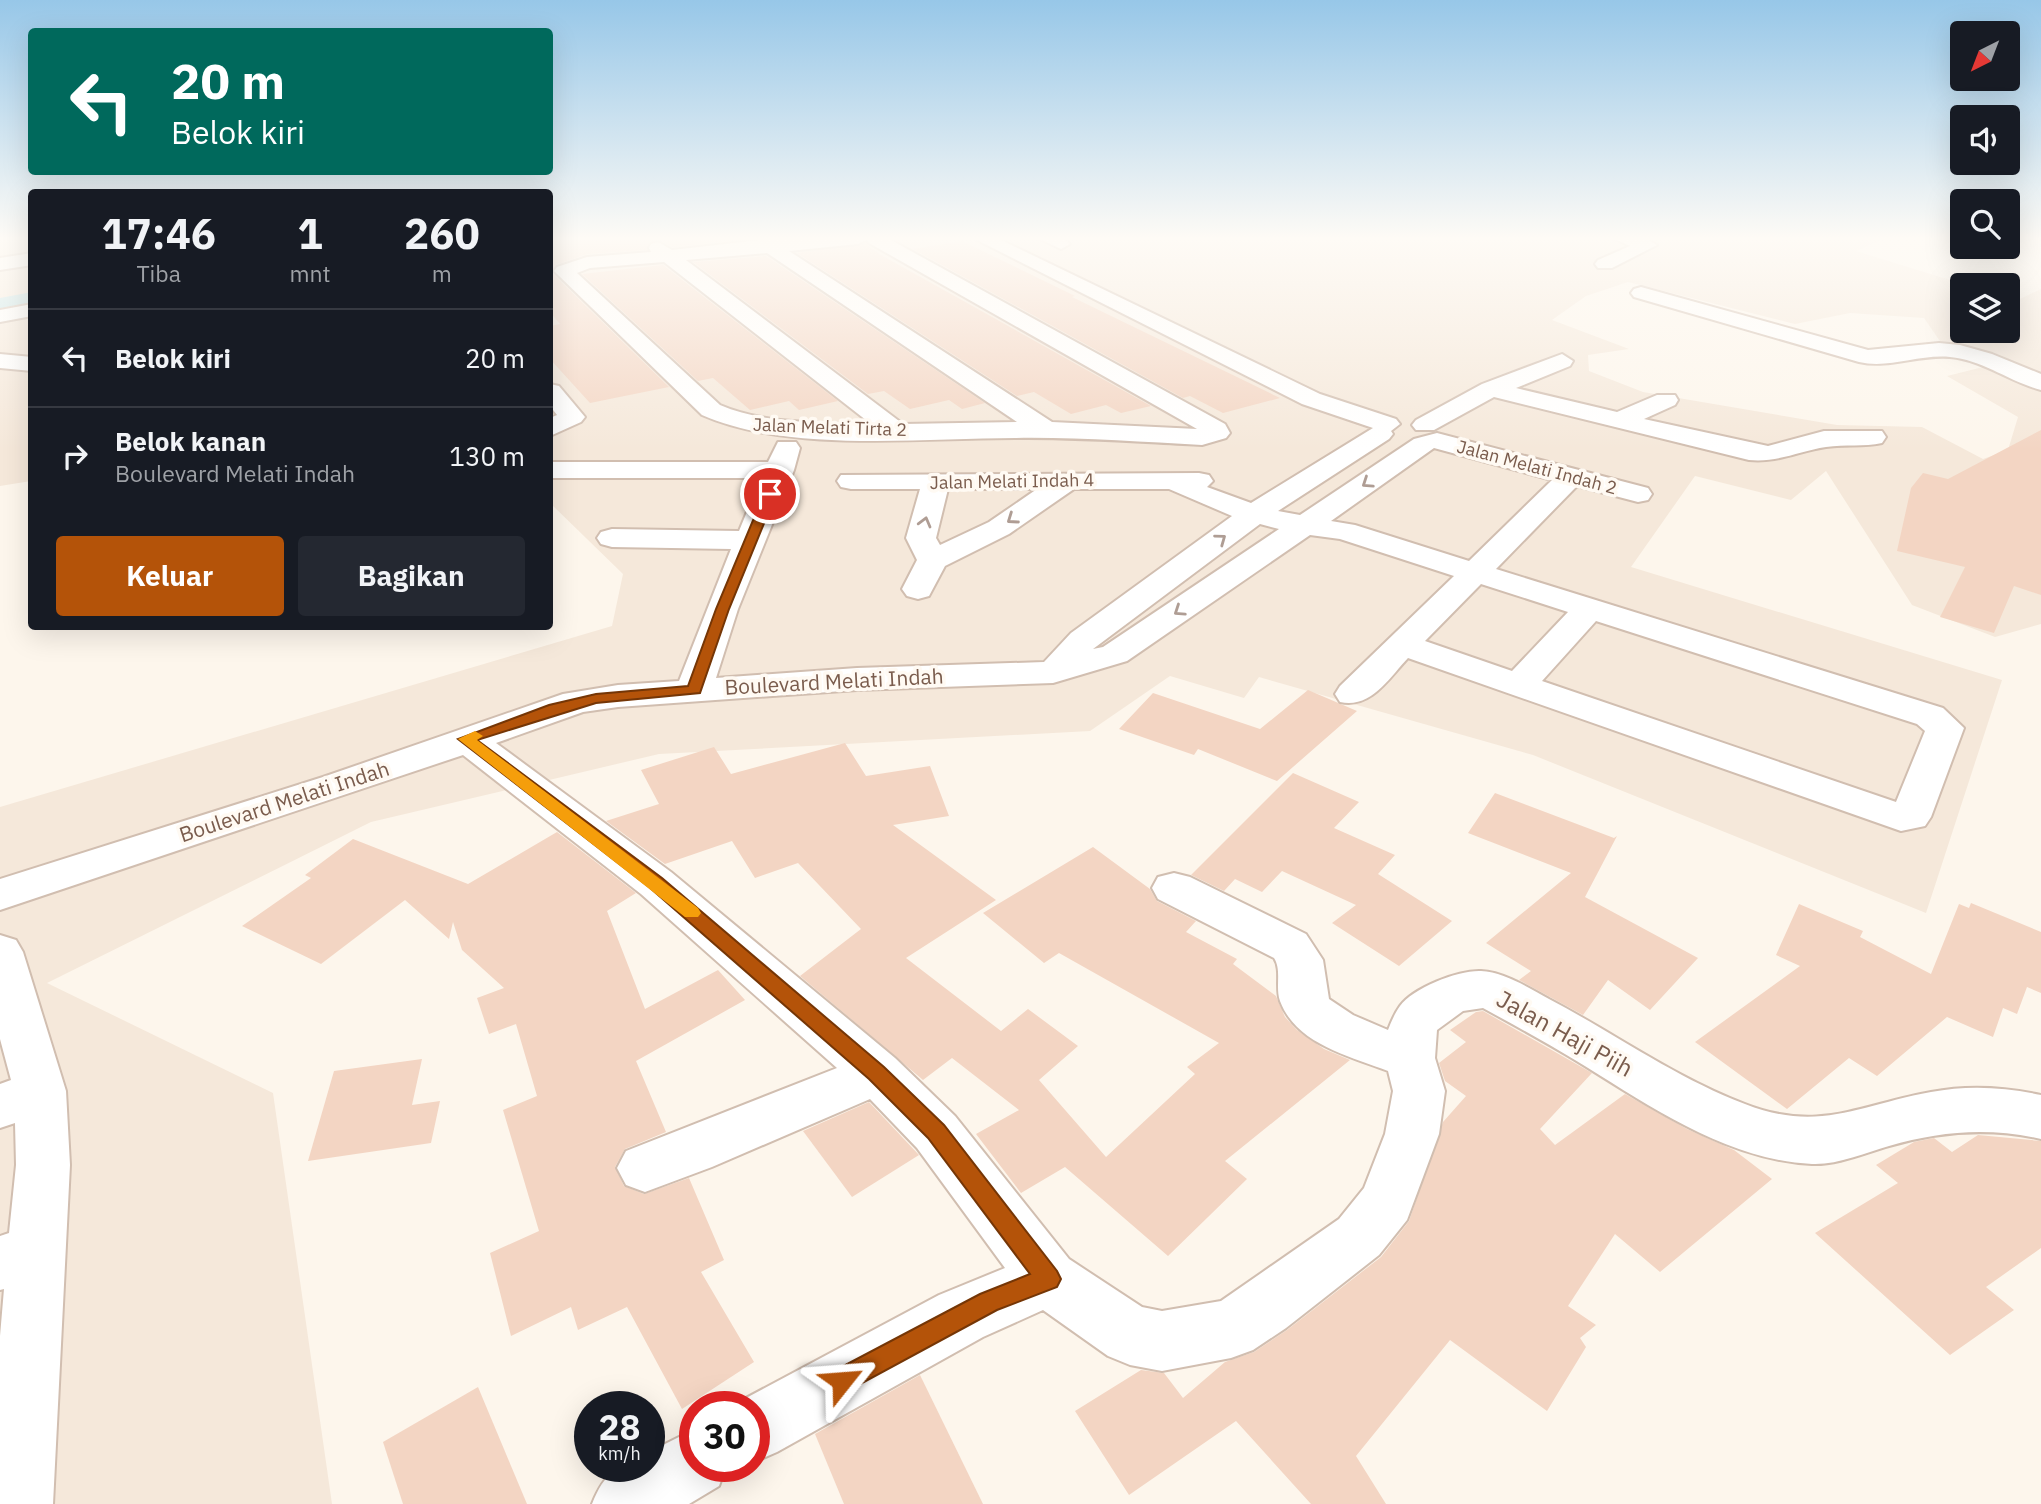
<!DOCTYPE html>
<html lang="id">
<style>
:root{--surface:#171b24;--page:#242831;--text:#f1f3f6;--muted:#9ea1a6;--line:#363941;--accent:#b45309}
body{margin:0;font-family:"IBM Plex Sans",sans-serif;background:var(--page);color:var(--text);height:100vh;display:flex;flex-direction:column;font-size:26px;white-space:nowrap}
*{box-sizing:border-box;margin:0}
p{font-size:23px;color:var(--muted)}
.icon{flex:none;width:38px;height:38px;fill:none;stroke:currentColor;stroke-width:2;stroke-linecap:round;stroke-linejoin:round}
.map{position:relative;flex:1;overflow:hidden}
.side{position:absolute;left:28px;top:189px;width:525px;height:441px;display:flex;flex-direction:column;background:var(--surface);border-radius:7px;box-shadow:0 7px 28px #0002}
.side>*{flex:none}
.banner{position:absolute;left:28px;top:28px;width:525px;height:147px;border-radius:7px;box-shadow:0 7px 28px #0002;background:#00695c;color:#fff;overflow:hidden}
.needle{width:46px;rotate:222deg}
.tools{position:absolute;left:1950px;top:21px;display:grid;gap:14px}
.tools a{display:grid;place-items:center;width:70px;height:70px;border-radius:7px;background:var(--surface);box-shadow:0 7px 28px #0002;font-size:35px}
.speed{position:absolute;left:574px;top:1391px;display:flex;gap:14px;font-size:35px;font-weight:700;text-align:center}
.speed>*{display:grid;place-content:center;width:91px;height:91px;border-radius:50%;background:var(--surface);box-shadow:0 7px 28px #0002;line-height:1}
.speed small{font-size:18px;font-weight:400}
.speed .limit{border:10px solid #d22;background:#fff;color:#111}
.pin{position:absolute;display:grid;place-items:center;width:60px;height:60px;color:#fff;margin:-30px;border:4px solid #fff;border-radius:50%;box-shadow:0 2px 7px #0007}
.me{position:absolute;width:77px;margin:-38px;rotate:62deg;stroke-linejoin:round;filter:drop-shadow(0 0 5px #0008)}
.turn{display:flex;align-items:center;gap:24px;height:147px;padding:0 28px;font-size:32px}
.turn .icon{width:91px;height:91px;stroke-width:2.5}
.turn b{display:block;font-size:49px;line-height:60px}
.eta{display:flex;justify-content:space-evenly;align-items:center;height:119px;text-align:center}
.eta b{font-size:42px;font-weight:700;line-height:49px}
.action{display:flex;gap:14px;margin-top:auto;padding:14px 28px}
.action a{flex:1;height:80px;border-radius:7px;background:var(--accent);color:#fff;font-size:28px;font-weight:700;line-height:80px;text-align:center}
.action a+a{background:var(--page);color:var(--text)}
ul{padding:0;list-style:none}
li{display:flex;align-items:center;gap:21px;height:98px;padding:0 28px;border-top:2px solid var(--line)}
li div{flex:1}
li b{display:block;font-size:26px}
li em{font-style:normal}
.map>svg:first-child{display:block}
</style>
<div class="map">
<svg width="2041" height="1504" viewBox="0 0 2041 1504">
<rect width="100%" height="100%" fill="#fdf6ec"/>
<g fill="#f5e8da" fill-rule="evenodd">
<polygon points="31,239 31,481 0,486 0,241"/>
<path d="M 550,239 L 1883,239 L 1856,251 L 1966,285 L 1962,285 L 1962,331 L 2007,331 L 2007,298 L 2016,301 L 2041,289 L 2041,624 L 1995,637 L 1912,605 L 1826,471 L 1791,500 L 1695,476 L 1631,567 L 2002,680 L 1926,913 L 1533,755 L 1259,677 L 1244,698 L 1170,676 L 1090,731 L 659,754 L 371,822 L 47,983 L 273,1093 L 332,1504 L 0,1504 L 0,807 L 612,626 L 623,574 L 550,503 ZM 1628,282 L 1795,324 L 1850,313 L 1924,318 L 1942,344 L 1995,364 L 1947,376 L 2018,417 L 2008,450 L 1983,459 L 1922,427 L 1837,425 L 1643,392 L 1589,371 L 1588,355 L 1629,349 L 1552,320 L 1586,296 Z"/>
</g>
<g fill="none" stroke-linecap="round" stroke-linejoin="round">
<polygon fill="#bfe3e8" fill-rule="evenodd" points="32,292 32,306 0,312 0,298"/>
</g>
<g fill="#f3d5c3">
<polygon points="550,239 744,239 673,247 657,239 649,243 647,250 587,254 555,265 552,273 669,387 590,403 550,359 550,326 560,324 550,312"/>
<polygon points="962,241 1075,296 1072,297 1280,398 1223,413 1190,396 1183,398 913,249"/>
<polygon points="865,243 881,255 1151,406 1121,413 1106,405 1071,414 1034,392 1017,396 797,253"/>
<polygon points="766,256 985,403 962,409 949,400 910,409 884,391 868,394 693,262"/>
<polygon points="663,265 838,401 799,410 789,401 750,410 713,378 698,381 582,274"/>
<polygon points="2041,430 2041,595 2014,586 1994,633 1940,617 1965,567 1897,551 1911,488 1923,473 1948,479"/>
<polygon points="1308,690 1357,711 1277,781 1198,749 1194,755 1119,729 1153,693 1260,729"/>
<polygon points="845,743 866,776 930,766 949,816 893,825 996,900 906,958 1001,1031 1028,1009 1078,1046 1039,1080 1106,1157 1195,1074 1187,1067 1219,1043 1059,953 1044,963 983,913 1093,847 1150,889 1157,901 1196,921 1186,932 1237,959 1233,964 1276,996 1285,1017 1297,1030 1324,1049 1350,1060 1225,1161 1247,1179 1168,1256 1065,1167 1021,1193 976,1134 1019,1110 952,1058 923,1080 800,976 861,929 798,863 755,878 732,841 665,864 606,821 659,804 641,770 714,747 731,774"/>
<polygon points="1293,773 1359,802 1334,828 1395,855 1378,874 1452,921 1399,966 1332,923 1356,905 1282,871 1262,892 1235,879 1224,891 1191,875"/>
<polygon points="1495,793 1614,838 1617,836 1585,897 1698,958 1650,1010 1608,980 1583,1015 1519,980 1531,971 1486,943 1571,873 1468,833"/>
<polygon points="557,832 636,893 607,911 645,1009 718,970 745,1000 636,1061 666,1132 625,1149 615,1167 624,1186 644,1194 689,1178 724,1260 701,1272 754,1362 682,1409 627,1307 578,1330 571,1307 511,1336 490,1253 539,1231 503,1110 537,1096 516,1024 489,1034 477,998 504,988 462,950 453,922 449,939 405,900 321,964 242,926 311,878 305,875 353,839 468,884"/>
<polygon points="1971,903 2041,932 2041,993 2027,987 2017,1014 2003,1008 1993,1037 1947,1017 1877,1076 1849,1058 1787,1109 1695,1042 1800,966 1776,955 1799,904 1863,931 1860,937 1931,974 1959,904 1969,908"/>
<polygon points="1483,1011 1592,1073 1540,1129 1555,1145 1625,1094 1687,1129 1734,1150 1772,1179 1660,1272 1615,1234 1568,1306 1596,1325 1580,1338 1586,1347 1547,1411 1450,1340 1356,1456 1386,1504 1311,1504 1236,1421 1129,1495 1075,1411 1141,1370 1164,1373 1183,1398 1225,1362 1254,1352 1287,1330 1381,1257 1409,1221 1443,1122 1466,1096 1445,1081 1439,1063 1466,1042 1450,1030 1476,1012"/>
<polygon points="422,1059 412,1105 440,1101 431,1143 308,1161 334,1071"/>
<polygon points="869,1102 919,1155 852,1197 803,1131"/>
<polygon points="1978,1135 2041,1141 2041,1248 1986,1287 2014,1310 1950,1355 1815,1233 1898,1183 1876,1165 1914,1142 1934,1138 1952,1152"/>
<polygon points="920,1375 983,1504 844,1504 815,1434"/>
<polygon points="478,1387 527,1504 403,1504 383,1442"/>
</g>
<g fill="none" stroke-linecap="round" stroke-linejoin="round">
<defs>
<g id="street">
<path d="M 768,239 L 889,239 L 1225,424 L 1230,433 L 1226,438 L 1202,445 C 1140,442 1077,437 1015,438 C 921,438 788,453 702,415 L 554,271 L 557,267 L 587,257 L 651,252 L 649,248 L 651,244 L 658,242 L 672,250 ZM 866,240 L 869,243 L 1197,429 L 1052,422 L 789,251 L 858,244 ZM 767,253 L 1017,422 L 903,424 L 686,260 ZM 664,262 L 871,424 C 820,422 767,425 720,405 L 577,273 L 590,268 Z"/>
<path d="M 975,239 L 999,239 L 1320,394 L 1396,419 L 1400,424 L 1391,431 L 1393,434 L 1389,439 L 1278,511 L 1300,515 L 1414,439 L 1437,433 L 1648,488 L 1652,494 L 1648,500 L 1638,502 L 1577,486 L 1496,569 L 1943,708 L 1964,728 L 1931,817 L 1925,826 L 1901,831 L 1408,658 C 1389,678 1371,709 1340,702 L 1335,694 L 1340,686 L 1454,576 L 1340,539 L 1310,535 L 1127,661 L 1053,683 L 857,690 L 618,707 L 583,712 L 496,743 L 671,872 L 895,1058 L 955,1116 L 1069,1259 L 1142,1307 L 1162,1311 L 1221,1301 L 1339,1219 L 1364,1188 L 1385,1134 L 1393,1091 L 1388,1071 C 1349,1056 1296,1044 1280,1001 C 1275,987 1282,970 1274,958 L 1158,899 L 1152,888 L 1158,877 L 1174,873 L 1190,877 L 1306,934 L 1323,960 L 1329,999 L 1353,1015 L 1388,1030 C 1391,1022 1395,1013 1400,1006 C 1413,988 1458,970 1481,971 C 1504,972 1529,988 1549,999 C 1614,1033 1676,1078 1745,1104 C 1819,1133 1859,1105 1931,1092 C 1968,1085 2004,1087 2041,1095 L 2041,1139 C 1989,1127 1940,1131 1889,1146 C 1864,1153 1838,1165 1812,1164 C 1725,1160 1647,1104 1575,1060 C 1545,1042 1514,1025 1483,1008 L 1463,1011 L 1437,1030 L 1435,1058 L 1445,1091 L 1439,1134 L 1407,1220 L 1379,1255 L 1286,1328 L 1253,1350 L 1231,1358 L 1162,1371 L 1130,1365 L 1108,1356 L 1043,1310 L 983,1337 L 777,1452 L 754,1462 L 754,1407 L 731,1406 L 939,1295 L 1005,1268 L 917,1148 L 870,1099 L 712,1167 L 645,1192 L 626,1185 L 617,1168 L 626,1151 L 837,1068 L 641,894 L 463,755 L 0,910 L 0,879 L 323,777 L 563,694 L 618,685 L 679,681 L 731,549 L 612,547 L 601,544 L 597,538 L 601,532 L 612,529 L 739,531 L 761,478 L 550,478 L 550,462 L 768,462 L 778,442 L 796,442 L 800,448 L 794,470 L 738,609 L 716,678 L 857,668 L 1044,662 L 1071,633 L 1232,516 L 1169,489 L 1074,489 L 1009,534 L 945,566 L 929,596 L 918,599 L 907,596 L 902,589 L 917,560 L 906,538 L 920,489 L 851,489 L 841,487 L 837,481 L 841,475 L 1199,473 L 1209,475 L 1213,481 L 1207,487 L 1251,503 L 1373,428 L 1302,404 ZM 1434,448 L 1552,480 L 1469,561 L 1355,525 L 1331,521 ZM 948,489 L 1037,489 L 989,522 L 940,545 L 936,538 ZM 1260,524 L 1279,529 L 1103,647 L 1093,649 ZM 1481,584 L 1568,612 L 1512,671 L 1425,641 ZM 1596,621 L 1917,724 L 1925,731 L 1896,802 L 1542,681 Z"/>
<polygon points="1040,239 1065,239 1070,244 1061,249"/>
<polygon points="1615,239 1647,239 1657,245 1612,268 1598,268 1595,264 1598,260 1630,246"/>
<polygon points="32,253 32,265 0,270 0,258"/>
<path d="M 1641,287 L 1868,350 L 1939,343 L 1960,345 L 1992,354 L 2041,374 L 2041,390 C 2010,382 1983,360 1950,357 C 1919,354 1889,369 1859,362 L 1634,297 L 1631,293 L 1634,289 Z"/>
<polygon points="32,304 32,316 0,322 0,310"/>
<polygon points="0,354 32,357 32,371 0,368"/>
<path d="M 1562,354 L 1573,361 L 1570,366 L 1516,388 L 1617,412 L 1657,395 L 1675,395 L 1678,400 L 1675,405 L 1644,419 L 1768,446 L 1824,431 L 1882,431 L 1886,437 L 1882,443 C 1864,447 1845,444 1826,447 C 1799,451 1777,463 1749,460 L 1494,397 L 1434,430 L 1416,430 L 1412,425 L 1416,420 L 1482,384 Z"/>
<polygon points="550,384 559,386 585,417 581,422 550,436 550,418 557,415 550,406"/>
<polygon points="0,935 16,940 23,952 66,1091 70,1165 53,1504 0,1504 0,1336 4,1289 0,1290 0,1236 9,1233 16,1165 15,1123 0,1128 0,1084 11,1080 0,1039"/>
<path d="M 695,1429 L 695,1466 L 726,1466 L 719,1486 L 689,1504 L 592,1504 C 605,1472 615,1466 649,1466 L 649,1452 Z"/>
</g>
</defs>
<use href="#street" stroke="#d1beb0" stroke-width="4"/>
<use href="#street" fill="#fff" fill-rule="evenodd"/>
</g>
<defs><path id="oneway-chevron" d="M-2-3.5L2.5 0L-2 3.5" fill="none" stroke-width="1.6" stroke-linecap="round" stroke-linejoin="round" transform="scale(1.75)"/></defs>
<g stroke="#af9d94">
<use href="#oneway-chevron" transform="translate(1367 483) rotate(146)"/>
<use href="#oneway-chevron" transform="translate(1012 519) rotate(145)"/>
<use href="#oneway-chevron" transform="translate(925 522) rotate(-75)"/>
<use href="#oneway-chevron" transform="translate(1221 539) rotate(-36)"/>
<use href="#oneway-chevron" transform="translate(1179 611) rotate(146)"/>
</g>
<linearGradient id="sky" x2="0" y2="1"><stop stop-color="#97c7e8"/><stop offset="0.53" stop-color="#fefbf6"/><stop offset="1" stop-color="#fefbf6" stop-opacity="0"/></linearGradient>
<rect width="2041" height="450" fill="url(#sky)"/>
<polygon fill="#b45309" stroke="#753606" stroke-width="2" points="770,490 776,494 729,609 700,693 596,703 477,740 662,878 884,1067 944,1125 1057,1271 1061,1279 1057,1287 997,1310 842,1394 832,1391 828,1381 832,1372 980,1294 1030,1274 928,1138 869,1079 649,887 458,739 549,705 596,694 688,686 716,609 764,494"/>
<polygon fill="#f59e0b" points="475,731 483,736 477,740 698,908 701,913 698,917 685,917 458,739"/>
<g text-anchor="middle" dominant-baseline="central" stroke-width="7" stroke-linejoin="round" paint-order="stroke">
<g font-size="18" fill="#7a5c4d" stroke="#fffaf3">
<text transform="translate(830 427) rotate(2)">Jalan Melati Tirta 2</text>
<text transform="translate(1537 467) rotate(15)">Jalan Melati Indah 2</text>
<text transform="translate(1012 481) rotate(-1)">Jalan Melati Indah 4</text>
</g>
<g font-size="21" fill="#7a5c4d" stroke="#fffaf3">
<text transform="translate(834 681) rotate(-3)">Boulevard Melati Indah</text>
<text transform="translate(284 801) rotate(-18)">Boulevard Melati Indah</text>
</g>
<g font-size="24" fill="#7a5c4d" stroke="#fffaf3">
<text transform="translate(1565 1033) rotate(29)">Jalan Haji Piih</text>
</g>
</g>
</svg>
<div class="tools">
<a><svg class="needle" viewBox="-14 -14 28 28"><path d="M0-13l5 13h-10z" fill="#e53935"/><path d="M0 13l5-13h-10z" fill="#9ea1a6"/></svg></a>
<a><svg class="icon" aria-label="sound" viewBox="0 0 24 24"><path d="M4 9h4l5-4v14l-5-4H4zM17 9q2 3 0 6"/></svg></a>
<a><svg class="icon" aria-label="search" viewBox="0 0 24 24"><circle cx="10" cy="10" r="6"/><path d="M15 15l6 6"/></svg></a>
<a><svg class="icon" aria-label="layers" viewBox="0 0 24 24"><path d="M12 4l9 5-9 5-9-5zM3 14l9 5 9-5"/></svg></a>
</div>
<div class="speed"><div>28<small>km/h</small></div><div class="limit">30</div></div>
<div class="pin" style="left:770px;top:494px;background:#d93025"><svg class="icon" aria-label="arrive" viewBox="0 0 24 24"><path d="M6 21V4h12l-3 4 3 4H6"/></svg></div>
<svg class="me" style="left:842px;top:1381px" viewBox="-20 -20 40 40"><path d="M0-17L14 15 0 8-14 15z" fill="#b45309" stroke="#fff" stroke-width="4"/></svg>
<div class="banner">
<div class="turn"><svg class="icon" aria-label="left" viewBox="0 0 24 24"><path d="M17 20v-9H6M10 6l-5 5 5 5"/></svg><div><b>20 m</b>Belok kiri</div></div>
</div>
<section class="side">
<div class="eta">
<div><b>17:46</b><p>Tiba</p></div>
<div><b>1</b><p>mnt</p></div>
<div><b>260</b><p>m</p></div>
</div>
<ul>
<li><svg class="icon" aria-label="left" viewBox="0 0 24 24"><path d="M17 20v-9H6M10 6l-5 5 5 5"/></svg><div><b>Belok kiri</b></div><em>20 m</em></li>
<li><svg class="icon" aria-label="right" viewBox="0 0 24 24"><path d="M7 20v-9h11M14 6l5 5-5 5"/></svg><div><b>Belok kanan</b><p>Boulevard Melati Indah</p></div><em>130 m</em></li>
</ul>
<div class="action"><a>Keluar</a><a>Bagikan</a></div>
</section>
</div>
